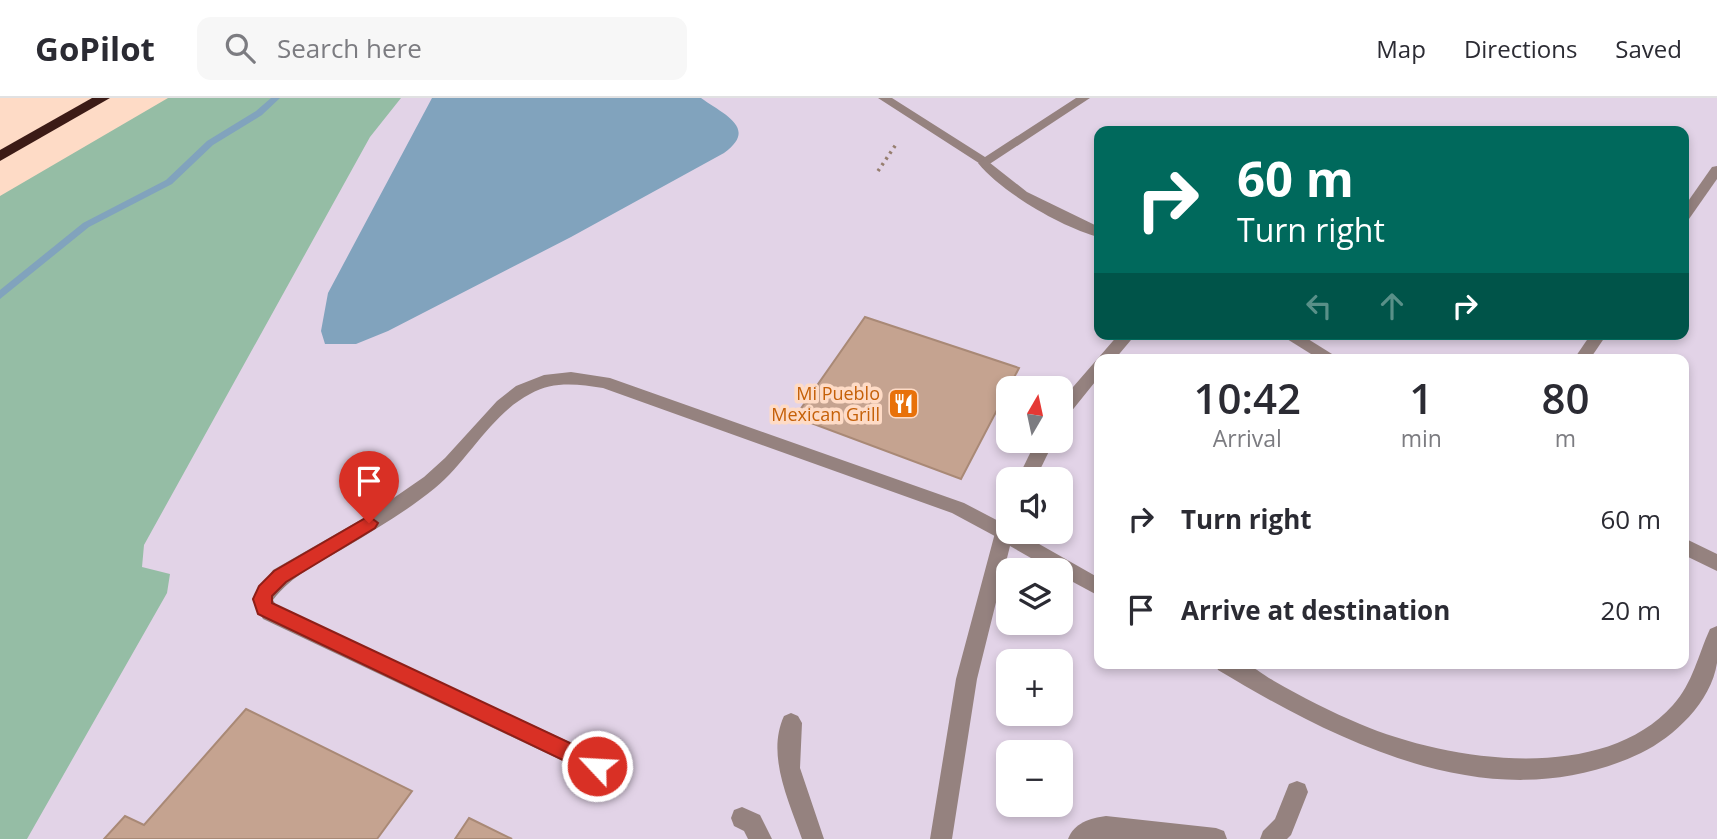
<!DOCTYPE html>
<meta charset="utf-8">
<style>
:root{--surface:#fff;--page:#f7f7f7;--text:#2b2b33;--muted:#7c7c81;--line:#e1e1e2}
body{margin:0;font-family:"Open Sans",sans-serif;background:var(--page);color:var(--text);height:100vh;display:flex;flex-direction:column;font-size:26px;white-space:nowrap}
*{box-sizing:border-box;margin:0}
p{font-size:23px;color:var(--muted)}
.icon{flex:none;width:38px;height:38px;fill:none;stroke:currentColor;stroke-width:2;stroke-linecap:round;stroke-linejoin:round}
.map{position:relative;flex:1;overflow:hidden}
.sheet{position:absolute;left:1094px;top:256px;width:595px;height:315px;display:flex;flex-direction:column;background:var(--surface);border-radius:14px;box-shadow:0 4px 10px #0003}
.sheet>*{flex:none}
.banner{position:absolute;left:1094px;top:28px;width:595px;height:214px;border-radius:14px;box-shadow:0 4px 10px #0003;background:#00695c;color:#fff;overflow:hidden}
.needle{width:46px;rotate:9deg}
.fabs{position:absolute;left:996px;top:278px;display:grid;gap:14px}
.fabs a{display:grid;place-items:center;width:77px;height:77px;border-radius:14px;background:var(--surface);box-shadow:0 4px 10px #0003;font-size:35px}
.pin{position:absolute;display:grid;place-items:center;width:60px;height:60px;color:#fff;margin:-72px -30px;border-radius:50% 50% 50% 0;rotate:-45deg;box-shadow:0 0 7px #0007}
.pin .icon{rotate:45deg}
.me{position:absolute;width:77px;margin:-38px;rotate:295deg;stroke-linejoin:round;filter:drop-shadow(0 0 5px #0008)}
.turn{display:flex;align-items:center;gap:24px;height:147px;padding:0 28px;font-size:32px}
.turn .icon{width:91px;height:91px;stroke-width:2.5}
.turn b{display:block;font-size:49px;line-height:60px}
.lanes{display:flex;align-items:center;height:66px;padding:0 28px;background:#0003;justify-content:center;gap:35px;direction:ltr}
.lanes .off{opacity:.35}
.eta{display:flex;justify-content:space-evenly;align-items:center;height:119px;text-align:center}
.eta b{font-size:42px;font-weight:600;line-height:49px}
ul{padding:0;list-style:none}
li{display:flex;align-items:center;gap:21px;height:91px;padding:0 28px}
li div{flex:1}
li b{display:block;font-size:26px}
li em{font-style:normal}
header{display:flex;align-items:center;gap:42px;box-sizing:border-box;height:98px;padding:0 35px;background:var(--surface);border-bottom:2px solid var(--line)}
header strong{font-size:33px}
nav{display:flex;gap:38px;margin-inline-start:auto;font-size:24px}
.search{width:490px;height:63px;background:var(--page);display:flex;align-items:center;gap:18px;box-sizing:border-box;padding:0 24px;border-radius:14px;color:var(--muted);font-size:26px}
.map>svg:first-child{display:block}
</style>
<header>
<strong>GoPilot</strong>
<div class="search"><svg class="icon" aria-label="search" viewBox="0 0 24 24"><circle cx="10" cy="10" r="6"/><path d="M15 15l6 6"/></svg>Search here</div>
<nav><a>Map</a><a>Directions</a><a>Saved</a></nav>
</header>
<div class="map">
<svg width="1717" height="741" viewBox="0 0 1717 741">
<rect width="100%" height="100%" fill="#fedbc6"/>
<path fill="#e2d3e7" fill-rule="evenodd" d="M 354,0 L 1717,0 L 1717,741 L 0,741 ZM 1099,33 L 1684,33 L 1684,236 L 1099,236 ZM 1099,261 L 1684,261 L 1684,565 L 1099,565 ZM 1008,290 L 1060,290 L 1060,343 L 1008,343 ZM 1008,382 L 1060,382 L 1060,434 L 1008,434 ZM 1008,472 L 1060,472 L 1060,525 L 1008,525 ZM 1008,564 L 1060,564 L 1060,616 L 1008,616 ZM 1008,654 L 1060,654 L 1060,707 L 1008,707 Z"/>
<polygon fill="#95bda5" points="168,0 401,0 370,39 144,447 142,469 170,476 167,495 27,741 0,741 0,98"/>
<path fill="#81a3bd" d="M 432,0 L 701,0 C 723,16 759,30 724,55 L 571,139 L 388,233 L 356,246 L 325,246 L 321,233 L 328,195 Z"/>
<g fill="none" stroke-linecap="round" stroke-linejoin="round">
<polygon fill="#81a3bd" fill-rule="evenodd" points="271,0 280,0 262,17 213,47 172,86 89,129 0,201 0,192 83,125 166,82 207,43 256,13"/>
</g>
<g fill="#c5a390" stroke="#a98976" stroke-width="2">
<polygon points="865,219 1019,270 961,381 795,319"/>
<polygon points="246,611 412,693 377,741 104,741 125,718 144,727"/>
<polygon points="469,720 512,741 455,741"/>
</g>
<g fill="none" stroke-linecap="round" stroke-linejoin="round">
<polyline stroke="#967e6f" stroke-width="3.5" stroke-dasharray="2.5 4.5" stroke-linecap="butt" points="878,73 897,45"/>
<g fill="#95827f" fill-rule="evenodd">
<polygon points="878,0 892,0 985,59 1076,0 1090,0 985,69"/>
<polygon points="1717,68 1717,81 1689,121 1684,122 1684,109 1712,69"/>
<polygon points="1591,236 1607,236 1590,261 1574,261"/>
<path d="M 571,274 L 610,280 L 964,405 L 1008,428 L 1008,434 L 1013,435 L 1011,440 L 1004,443 L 952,415 L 603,290 C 577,286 553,283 530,296 C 491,316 468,363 435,390 C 407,413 376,431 346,449 C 319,465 292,477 273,502 L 277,509 L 628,671 L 631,679 L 628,687 L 620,690 L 263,521 L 252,501 L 273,472 L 369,417 L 424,379 L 445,360 L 497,303 L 516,288 L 544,277 Z"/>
<path d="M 791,615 L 798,618 L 802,625 L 800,670 L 824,741 L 802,741 C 789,703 766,657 784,618 Z"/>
<polygon points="1297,683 1305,686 1308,694 1291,737 1287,741 1260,741 1263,733 1275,721 1289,686"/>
<polygon points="742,709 760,717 772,741 748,741 744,733 734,728 731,720 734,712"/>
<path d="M 1106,718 L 1216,730 L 1224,733 L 1227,741 L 1068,741 C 1074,725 1090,720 1106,718 Z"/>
</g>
<g fill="#95827f" fill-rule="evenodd">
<path d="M 985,61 L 1027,94 L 1099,129 L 1099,139 C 1063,130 1001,94 978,65 Z"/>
<polygon points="1119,236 1136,236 1115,261 1099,261 1099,279 1066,320 1060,322 1060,304"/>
<polygon points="1279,236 1300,236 1340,261 1319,261"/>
<polygon points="1036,343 1054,343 1035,382 1017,382"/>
<polygon points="1008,416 1008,434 1018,434 1099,480 1099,498 1060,477 1060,472 1052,472 1010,448 977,581 952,741 930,741 956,581 995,435 1002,419"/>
<polygon points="1684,440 1717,456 1717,473 1684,457"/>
<path d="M 1717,528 C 1717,540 1717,553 1717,565 C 1711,604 1674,639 1641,655 C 1496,724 1343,647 1218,572 L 1215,565 C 1223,565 1233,564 1242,565 C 1252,567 1265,578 1274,583 C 1302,599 1331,614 1360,626 C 1447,663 1602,687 1673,607 C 1693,585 1698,557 1710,531 Z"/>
</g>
<polygon fill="#3c1b16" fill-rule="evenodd" points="92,0 110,0 0,63 0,52"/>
</g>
<polygon fill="#d93025" stroke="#8d1f18" stroke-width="2" points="369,418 378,425 375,430 286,484 272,498 272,505 604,661 607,668 604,675 597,678 590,675 258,516 253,501 259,488 274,473"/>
<defs>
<symbol id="restaurant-square" viewBox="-11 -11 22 22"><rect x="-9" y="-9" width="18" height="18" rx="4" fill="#e8710a" stroke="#fedbc6"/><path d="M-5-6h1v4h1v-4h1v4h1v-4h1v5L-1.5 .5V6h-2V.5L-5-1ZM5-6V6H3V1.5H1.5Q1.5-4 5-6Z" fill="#fff"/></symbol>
</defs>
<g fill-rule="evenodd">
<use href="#restaurant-square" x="886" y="288" width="35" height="35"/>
</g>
<g text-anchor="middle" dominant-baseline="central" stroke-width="7" stroke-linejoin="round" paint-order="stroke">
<g font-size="18" fill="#c56008" stroke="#fedbc6" text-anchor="end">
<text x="880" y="295">Mi Pueblo<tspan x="880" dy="21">Mexican Grill</tspan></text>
</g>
</g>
</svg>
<div class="fabs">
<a><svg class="needle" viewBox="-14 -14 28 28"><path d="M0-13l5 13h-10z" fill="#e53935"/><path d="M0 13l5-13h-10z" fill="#7c7c81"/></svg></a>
<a><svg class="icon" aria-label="sound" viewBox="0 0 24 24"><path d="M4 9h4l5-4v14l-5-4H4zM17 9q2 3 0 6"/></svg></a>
<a><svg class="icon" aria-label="layers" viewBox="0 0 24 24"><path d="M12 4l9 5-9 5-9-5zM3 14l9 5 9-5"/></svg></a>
<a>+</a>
<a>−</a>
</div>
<div class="pin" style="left:369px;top:425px;background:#d93025"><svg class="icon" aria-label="arrive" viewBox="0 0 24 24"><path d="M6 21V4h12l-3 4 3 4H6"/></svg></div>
<svg class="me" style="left:597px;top:668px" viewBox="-20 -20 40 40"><circle r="17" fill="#d93025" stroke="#fff" stroke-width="3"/><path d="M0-11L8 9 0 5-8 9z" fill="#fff"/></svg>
<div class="banner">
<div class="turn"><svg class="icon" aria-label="right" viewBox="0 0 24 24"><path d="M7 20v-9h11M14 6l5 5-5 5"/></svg><div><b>60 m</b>Turn right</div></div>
<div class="lanes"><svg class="icon off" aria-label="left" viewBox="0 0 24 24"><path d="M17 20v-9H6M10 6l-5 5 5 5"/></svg><svg class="icon off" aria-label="ahead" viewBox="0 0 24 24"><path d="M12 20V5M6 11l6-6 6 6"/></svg><svg class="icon" aria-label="right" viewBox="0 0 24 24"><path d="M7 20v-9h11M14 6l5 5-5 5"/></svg></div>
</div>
<section class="sheet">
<div class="eta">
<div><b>10:42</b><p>Arrival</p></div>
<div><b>1</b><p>min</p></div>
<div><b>80</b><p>m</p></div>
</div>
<ul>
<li><svg class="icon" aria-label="right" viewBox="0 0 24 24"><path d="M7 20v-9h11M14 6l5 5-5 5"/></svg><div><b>Turn right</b></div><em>60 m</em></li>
<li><svg class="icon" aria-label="arrive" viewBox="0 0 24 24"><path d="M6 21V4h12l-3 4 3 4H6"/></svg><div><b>Arrive at destination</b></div><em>20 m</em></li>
</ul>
</section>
</div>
